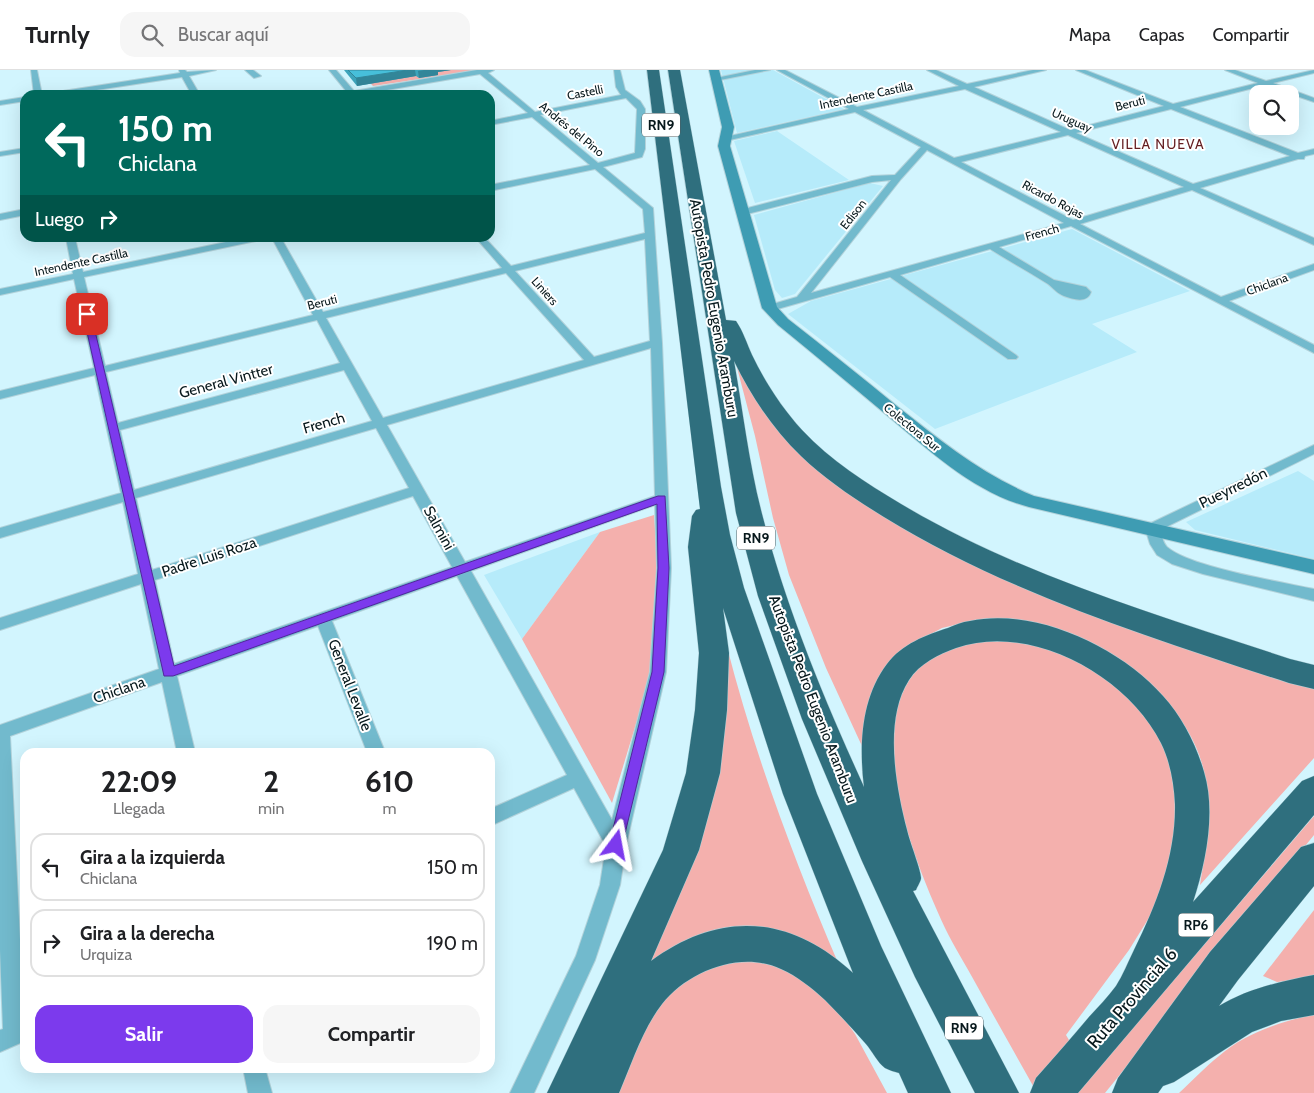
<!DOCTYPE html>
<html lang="es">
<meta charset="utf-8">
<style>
:root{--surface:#fff;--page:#f6f6f6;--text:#202124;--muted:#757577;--line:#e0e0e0;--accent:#7c3aed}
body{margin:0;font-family:Cabin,sans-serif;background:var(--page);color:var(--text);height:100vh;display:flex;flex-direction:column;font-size:19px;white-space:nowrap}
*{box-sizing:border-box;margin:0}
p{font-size:16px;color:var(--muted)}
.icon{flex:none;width:28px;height:28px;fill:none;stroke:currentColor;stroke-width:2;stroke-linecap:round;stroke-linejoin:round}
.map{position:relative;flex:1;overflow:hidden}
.sheet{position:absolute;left:20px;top:678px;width:475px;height:325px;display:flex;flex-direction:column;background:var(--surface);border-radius:15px;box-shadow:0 5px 20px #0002}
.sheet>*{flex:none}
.guide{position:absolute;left:20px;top:20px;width:475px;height:152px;border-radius:15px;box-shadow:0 5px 20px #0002;background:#00695c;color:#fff;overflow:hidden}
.controls{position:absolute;left:1249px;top:15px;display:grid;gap:10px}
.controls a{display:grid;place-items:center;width:50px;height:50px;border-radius:10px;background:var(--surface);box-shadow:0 5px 20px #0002;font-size:25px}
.pin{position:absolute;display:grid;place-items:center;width:42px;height:42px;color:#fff;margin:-21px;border-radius:10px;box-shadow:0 2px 8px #0006}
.me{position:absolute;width:55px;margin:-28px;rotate:13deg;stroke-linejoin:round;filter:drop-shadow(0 0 4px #0008)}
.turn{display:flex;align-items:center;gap:18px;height:105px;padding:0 15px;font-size:22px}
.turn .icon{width:65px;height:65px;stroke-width:2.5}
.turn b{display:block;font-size:35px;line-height:42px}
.then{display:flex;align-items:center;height:48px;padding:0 15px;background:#0003;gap:10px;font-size:19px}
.eta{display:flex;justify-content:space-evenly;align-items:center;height:85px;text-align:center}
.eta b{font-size:30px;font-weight:700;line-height:35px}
.primary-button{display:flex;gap:10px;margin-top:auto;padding:10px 15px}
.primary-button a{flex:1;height:58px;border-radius:15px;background:var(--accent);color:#fff;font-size:20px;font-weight:700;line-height:58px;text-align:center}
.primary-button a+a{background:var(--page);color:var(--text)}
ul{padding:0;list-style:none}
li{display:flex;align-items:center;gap:15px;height:68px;margin:0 10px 8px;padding:0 5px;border:2px solid var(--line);border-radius:15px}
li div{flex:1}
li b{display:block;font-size:19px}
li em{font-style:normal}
header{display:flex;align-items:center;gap:30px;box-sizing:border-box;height:70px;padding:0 25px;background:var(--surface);border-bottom:1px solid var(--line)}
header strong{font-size:24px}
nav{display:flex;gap:28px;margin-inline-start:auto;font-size:18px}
.search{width:350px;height:45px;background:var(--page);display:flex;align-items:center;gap:12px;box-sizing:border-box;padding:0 18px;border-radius:15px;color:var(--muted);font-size:19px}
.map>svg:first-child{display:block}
</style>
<header>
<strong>Turnly</strong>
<div class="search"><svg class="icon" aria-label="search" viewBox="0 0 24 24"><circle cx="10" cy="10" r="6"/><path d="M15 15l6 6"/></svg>Buscar aquí</div>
<nav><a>Mapa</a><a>Capas</a><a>Compartir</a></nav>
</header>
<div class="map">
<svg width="1314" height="1023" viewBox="0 0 1314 1023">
<rect width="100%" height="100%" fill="#d2f5fe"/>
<g fill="#b6ebfa">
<polygon points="721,0 773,0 844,39 737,63"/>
<polygon points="777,61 849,110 755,133 734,71"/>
<polygon points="870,113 883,116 795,224 782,228 775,220 754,145"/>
<polygon points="1072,159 1190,221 1092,254 1137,282 935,359 788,244 811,231"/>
<polygon points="1298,401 1314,411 1314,489 1195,460 1186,452"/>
<polygon points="600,462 522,569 484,505"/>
</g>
<g fill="#f4b0ad">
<polygon points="358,0 472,0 473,1 373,16"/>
<path d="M 735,290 L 755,322 L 883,442 L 1314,615 L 1314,688 L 1200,815 C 1212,742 1218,685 1162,628 C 1155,621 1146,609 1137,605 C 1119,597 1098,594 1079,588 C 1039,577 999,565 959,554 L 942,558 L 912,574 L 867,687 L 826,598 L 789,505 L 773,448 L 755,366 Z"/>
<polygon points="654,445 658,499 652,601 612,733 522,569 600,462"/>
<path d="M 1008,568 L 1058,578 L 1128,618 L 1173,682 L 1177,775 L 1155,838 L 1129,880 L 1066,965 L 1091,1007 L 1314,746 L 1314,765 L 1105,1023 L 1037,1023 C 1017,987 996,950 976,914 C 966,895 954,877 945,858 C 909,780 840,609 963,572 C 976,568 994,569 1008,568 Z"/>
<path d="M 727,577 C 755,686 795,792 839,895 L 723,863 L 579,1023 L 625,922 Z"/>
<polygon points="1314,840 1314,908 1277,912 1263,906"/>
<path d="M 738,888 L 765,891 L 790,901 L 836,937 L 855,964 L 887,1023 L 615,1023 C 634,982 649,934 688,907 C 701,899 724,893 738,888 Z"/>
<path d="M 1314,944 L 1314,1023 L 1179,1023 C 1192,1011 1205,997 1219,986 C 1245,963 1281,952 1314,944 Z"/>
</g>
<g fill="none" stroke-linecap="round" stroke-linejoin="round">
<defs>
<g id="street">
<polygon points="31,0 37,0 42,25 34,25"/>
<polygon points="179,0 185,0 187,2 216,0 189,6 200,25 192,25 182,7 64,25 46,25 50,23 180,3"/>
<polygon points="245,0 253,0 261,6 254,8"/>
<path d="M 329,0 L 336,0 L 354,21 L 477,0 L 494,0 L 488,3 L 535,42 L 621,25 L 616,17 L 614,0 L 620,0 L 625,20 L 640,31 L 645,39 L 645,79 L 642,87 L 603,97 L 653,138 L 662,273 L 671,498 L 666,602 L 626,775 L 620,815 L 595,890 L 534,1023 L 510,1023 L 576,886 L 600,815 L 606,776 L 574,718 L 490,756 L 490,739 L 567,705 L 457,506 L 332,551 L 385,682 L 367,682 L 318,556 L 177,606 L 195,682 L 177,682 L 162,612 L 10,666 L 25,971 L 0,982 L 0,960 L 3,959 L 0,880 L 0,655 L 159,599 L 141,514 L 0,560 L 0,548 L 138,504 L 123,432 L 0,468 L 0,458 L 121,423 L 95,305 L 0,329 L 0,321 L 94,298 L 74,209 L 0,225 L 0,219 L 73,204 L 66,168 L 75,168 L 83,202 L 245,168 L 260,168 L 256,171 L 84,207 L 105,296 L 313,245 L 272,168 L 281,168 L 323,242 L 502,198 L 476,168 L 485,168 L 511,196 L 645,163 L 643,139 L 595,99 L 490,121 L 490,115 L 590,95 L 532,47 L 490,55 L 490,51 L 528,43 L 480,4 L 358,25 L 341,25 L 347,22 ZM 626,28 L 637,39 L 635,83 L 598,93 L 540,45 ZM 645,169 L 650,271 L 594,287 L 515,201 ZM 506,203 L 584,290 L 383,348 L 326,248 ZM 317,250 L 340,293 L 118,353 L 106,302 ZM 651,278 L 655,426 L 465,492 L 387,355 ZM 344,300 L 372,351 L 134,420 L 120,360 ZM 376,358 L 409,418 L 152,500 L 136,428 ZM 413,426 L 452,497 L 174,594 L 155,510 ZM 655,435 L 657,498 L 650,602 L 612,750 L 471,501 Z"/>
<polygon points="755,0 770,0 715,11 711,9"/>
<path d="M 777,0 L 785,0 L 857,37 L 959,16 L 927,0 L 936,0 L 967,14 L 1033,0 L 1046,0 L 974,17 L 1070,60 L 1164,36 L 1076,0 L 1085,0 L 1173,34 L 1258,13 L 1225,0 L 1235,0 L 1266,11 L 1314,0 L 1314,3 L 1273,13 L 1314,28 L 1314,32 L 1265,15 L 1180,37 L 1298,83 L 1314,79 L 1314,84 L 1305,86 L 1304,89 L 1298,89 L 1200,118 L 1314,168 L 1314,175 L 1192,120 L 1080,154 L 1221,227 L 1314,194 L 1314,200 L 1229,231 L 1314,275 L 1314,283 L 1071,156 L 999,177 L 1054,210 L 1086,217 L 1091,222 C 1087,234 1073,229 1064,226 C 1058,224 1053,218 1048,214 C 1029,202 1009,191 990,179 L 900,205 L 1016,285 L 1018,287 L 1016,289 L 1008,289 L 890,207 L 774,240 L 766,240 L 765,238 L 766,236 L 797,227 L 891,110 L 872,112 L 743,145 L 738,142 L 740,140 L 872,106 L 895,105 L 921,77 L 855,42 L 721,72 L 721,68 L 849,39 ZM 965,19 L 1061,62 L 954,88 L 863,40 ZM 1171,39 L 1290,86 L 1193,114 L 1076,63 ZM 1068,65 L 1184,117 L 1073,150 L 961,92 ZM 927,80 L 1064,153 L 811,223 L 901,109 Z"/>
<polygon points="25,27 25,31 0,35 0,31"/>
<polygon points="25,78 25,82 0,86 0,82"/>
<polygon points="25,139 25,145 0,150 0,144"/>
<path d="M 1314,375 L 1314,384 L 1160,460 C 1162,466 1163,473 1167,477 C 1189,497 1282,512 1314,519 L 1314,531 L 1203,504 L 1172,494 L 1157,485 L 1150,474 L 1145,458 L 1147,455 Z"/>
<polygon points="243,998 265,998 272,1023 248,1023"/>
</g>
<path id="secondary" d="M 709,0 L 719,0 L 734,57 L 730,76 L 777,237 L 788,249 C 825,278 862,307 898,337 C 941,371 983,405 1034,426 L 1314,490 L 1314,504 L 1029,437 C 975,423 931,382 889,347 C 852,316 815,285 778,255 L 762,238 L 718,76 L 722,57 Z"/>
<g id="highway">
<path d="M 647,0 L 659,0 L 721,417 L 730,465 L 744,518 L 817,724 L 881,876 L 951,1023 L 908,1023 L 899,1003 C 895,1002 889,1000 885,998 C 878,993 872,981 866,974 C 853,959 839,944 825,930 C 812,918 797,906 781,899 C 741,880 688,901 662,934 C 642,960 632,993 619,1023 L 547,1023 L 663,780 L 686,703 L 695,640 L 699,583 L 688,477 L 692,446 L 696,440 L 700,439 ZM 723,538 L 783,724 L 853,903 C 790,845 720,840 651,891 L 699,780 L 720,703 L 727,640 L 729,583 Z"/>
<path d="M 668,0 L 680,0 L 726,250 L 736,251 C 743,261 747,274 752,285 C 765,312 782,338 802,360 C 831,391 866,413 901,434 C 1022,506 1158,545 1290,589 L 1314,595 L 1314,619 L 1289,613 C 1154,569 1005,522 884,447 C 855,429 826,410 801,386 C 773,359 751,326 734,291 C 743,342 749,394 762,444 C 786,538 824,629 864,717 C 859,676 861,628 887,594 C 902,574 926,565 948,558 C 955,555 962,552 970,551 C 1035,537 1120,577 1163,626 C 1182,647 1196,674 1204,702 C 1216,742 1206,792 1193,832 L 1302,711 L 1314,706 L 1314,745 L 1078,1023 L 1030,1023 L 1036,1008 C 1054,988 1072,967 1089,947 C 1098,937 1108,927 1116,916 C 1123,905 1128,892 1134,880 C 1157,834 1176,785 1175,734 C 1174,713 1170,691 1161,673 C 1127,605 1030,552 956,578 C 939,584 919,594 909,610 C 883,650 896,718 907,760 C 909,770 921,800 921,808 C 921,811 917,817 916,820 L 913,821 L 1019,1023 L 975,1023 L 915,907 L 862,791 L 802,649 L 758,526 L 736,443 Z"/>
<path d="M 1314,773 L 1314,816 L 1238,910 L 1219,936 C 1247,919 1282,911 1314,905 L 1314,945 L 1281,951 L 1252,962 L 1174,1012 L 1163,1016 L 1158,1023 L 1112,1023 L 1118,1008 L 1210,882 L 1301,777 Z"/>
</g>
</defs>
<use href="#street" stroke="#b2d2da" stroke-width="2"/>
<use href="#secondary" stroke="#b2d2da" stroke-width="2"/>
<use href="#highway" stroke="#b2d2da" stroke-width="1"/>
<use href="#street" fill="#72bacd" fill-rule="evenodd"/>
<use href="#secondary" fill="#3e9cb3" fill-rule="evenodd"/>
<use href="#highway" fill="#2f6f7e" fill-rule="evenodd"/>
</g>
<polygon fill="#3da4bb" points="344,0 451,0 438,2 438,5 419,8 416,6 357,16"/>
<g fill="#328699">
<polygon points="408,0 415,0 416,6 357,16 356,8"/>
<polygon points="424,0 451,0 438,2 438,5 419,8 418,1"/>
</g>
<polygon fill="#47bfda" stroke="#328699" points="348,0 408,0 356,8"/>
<polygon fill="#7c3aed" stroke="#51269a" points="87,241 91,244 174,596 658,426 665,426 669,498 664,602 621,780 616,782 611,780 609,775 652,602 658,498 657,434 173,606 164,606 83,244"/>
<g text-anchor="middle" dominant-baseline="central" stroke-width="4" stroke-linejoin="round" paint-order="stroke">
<g font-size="12" fill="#07181c" stroke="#fff">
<text transform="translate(585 22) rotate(-11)">Castelli</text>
<text transform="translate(866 25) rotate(-12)">Intendente Castilla</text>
<text transform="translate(1130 33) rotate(-14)">Beruti</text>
<text transform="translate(1072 50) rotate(24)">Uruguay</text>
<text transform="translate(572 59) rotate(39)">Andrés del Pino</text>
<text transform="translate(1053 129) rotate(28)">Ricardo Rojas</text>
<text transform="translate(853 144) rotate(-52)">Edison</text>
<text transform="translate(1042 162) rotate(-16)">French</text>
<text transform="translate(81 192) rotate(-12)">Intendente Castilla</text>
<text transform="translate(1267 214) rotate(-20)">Chiclana</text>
<text transform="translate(545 221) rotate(48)">Liniers</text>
<text transform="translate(322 232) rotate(-14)">Beruti</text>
<text transform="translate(912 357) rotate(39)">Colectora Sur</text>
</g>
<g fill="#fff" stroke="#515d60" stroke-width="1">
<rect x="642" y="43.5" width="38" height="23" rx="4"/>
<rect x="737" y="456.5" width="38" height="23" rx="4"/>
<rect x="1178.5" y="843.5" width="35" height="23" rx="4"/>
<rect x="945" y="946.5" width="38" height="23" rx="4"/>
</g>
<g font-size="14" font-weight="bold" fill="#07181c">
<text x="661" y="55">RN9</text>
<text x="756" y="468">RN9</text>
<text x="1196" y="855">RP6</text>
<text x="964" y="958">RN9</text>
</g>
<g font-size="14" letter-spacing="1" fill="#641e21" stroke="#fff">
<text x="1158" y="74">VILLA NUEVA</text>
</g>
<g font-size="15" fill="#07181c" stroke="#fff">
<text transform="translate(714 238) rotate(80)">Autopista Pedro Eugenio Aramburu</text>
<text transform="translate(226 311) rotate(-15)">General Vintter</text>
<text transform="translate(324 353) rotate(-16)">French</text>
<text transform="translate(1233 418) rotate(-26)">Pueyrredón</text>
<text transform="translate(439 458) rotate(61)">Salmini</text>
<text transform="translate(209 487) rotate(-18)">Padre Luis Roza</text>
<text transform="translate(350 615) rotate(69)">General Levalle</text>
<text transform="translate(119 620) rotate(-19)">Chiclana</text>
<text transform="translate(813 629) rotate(69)">Autopista Pedro Eugenio Aramburu</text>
</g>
<g font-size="18" fill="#07181c" stroke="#fff">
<text transform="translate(1132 928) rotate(-49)">Ruta Provincial 6</text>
</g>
</g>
</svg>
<div class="controls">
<a><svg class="icon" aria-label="search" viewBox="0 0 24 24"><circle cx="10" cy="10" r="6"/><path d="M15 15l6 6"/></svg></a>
</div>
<div class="pin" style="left:87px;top:244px;background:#d93025"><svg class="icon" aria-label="arrive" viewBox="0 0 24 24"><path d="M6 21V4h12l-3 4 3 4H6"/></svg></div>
<svg class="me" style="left:616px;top:775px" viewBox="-20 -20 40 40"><path d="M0-17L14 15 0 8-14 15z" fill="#7c3aed" stroke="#fff" stroke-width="4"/></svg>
<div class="guide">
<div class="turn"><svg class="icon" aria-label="left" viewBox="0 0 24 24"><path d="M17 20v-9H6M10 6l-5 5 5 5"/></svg><div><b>150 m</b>Chiclana</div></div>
<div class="then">Luego<svg class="icon" aria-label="right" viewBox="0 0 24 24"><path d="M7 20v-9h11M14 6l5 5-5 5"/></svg></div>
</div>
<section class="sheet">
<div class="eta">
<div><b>22:09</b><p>Llegada</p></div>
<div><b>2</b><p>min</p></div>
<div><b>610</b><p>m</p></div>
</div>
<ul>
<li><svg class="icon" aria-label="left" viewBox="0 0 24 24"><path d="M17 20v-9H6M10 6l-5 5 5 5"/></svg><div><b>Gira a la izquierda</b><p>Chiclana</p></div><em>150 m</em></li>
<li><svg class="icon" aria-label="right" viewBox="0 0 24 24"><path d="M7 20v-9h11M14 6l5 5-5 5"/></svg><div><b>Gira a la derecha</b><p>Urquiza</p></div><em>190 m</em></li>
</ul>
<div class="primary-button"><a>Salir</a><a>Compartir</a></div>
</section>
</div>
